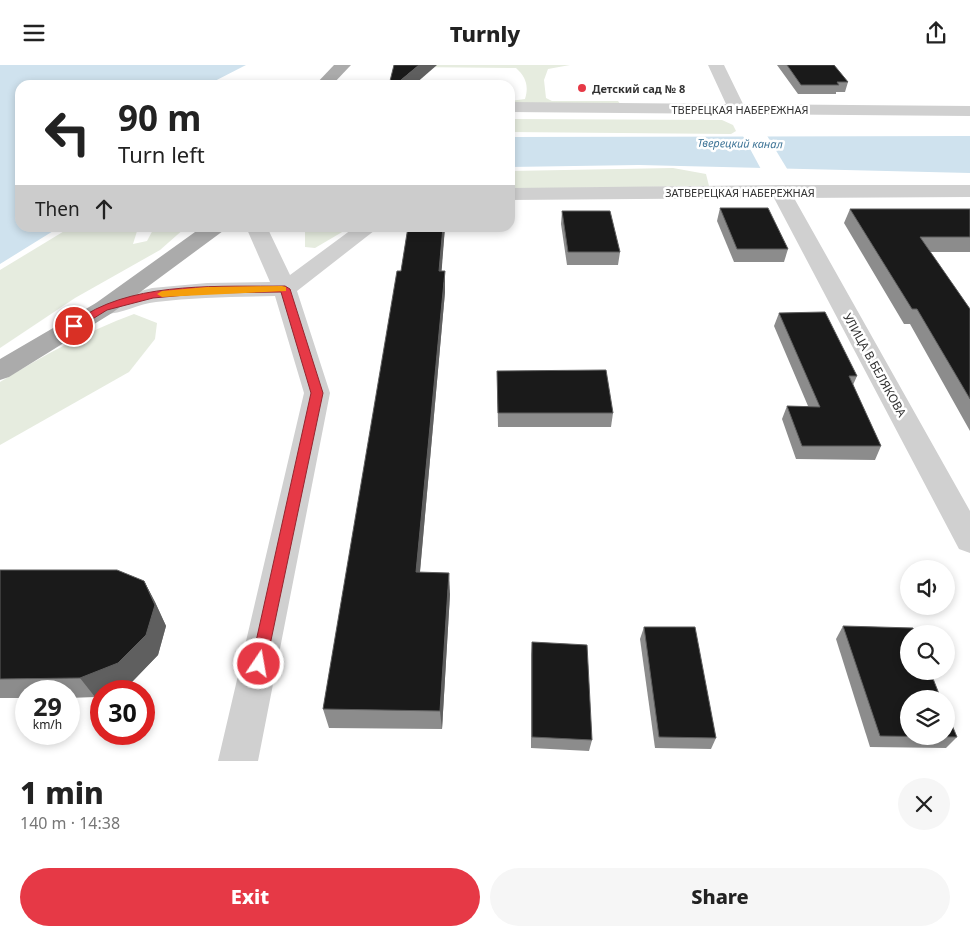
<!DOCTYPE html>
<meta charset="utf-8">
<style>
:root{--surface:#fff;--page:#f6f6f6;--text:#222;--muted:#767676;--accent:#e63946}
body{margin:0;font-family:"Noto Sans",sans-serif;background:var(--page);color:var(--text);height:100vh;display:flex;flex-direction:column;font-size:19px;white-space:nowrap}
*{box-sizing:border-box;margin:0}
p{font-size:16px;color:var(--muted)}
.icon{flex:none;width:28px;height:28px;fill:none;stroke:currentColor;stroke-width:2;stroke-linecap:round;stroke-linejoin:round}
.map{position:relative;height:696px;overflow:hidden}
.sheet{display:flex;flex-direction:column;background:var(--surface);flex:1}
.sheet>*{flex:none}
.top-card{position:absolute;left:15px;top:15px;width:500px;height:152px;border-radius:15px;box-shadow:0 2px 8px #0003;background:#fff;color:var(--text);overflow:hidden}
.fabs{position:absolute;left:900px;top:495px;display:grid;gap:10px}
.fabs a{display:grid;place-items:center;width:55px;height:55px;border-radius:50%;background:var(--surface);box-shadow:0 2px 8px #0003;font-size:25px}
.speed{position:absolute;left:15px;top:615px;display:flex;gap:10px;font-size:25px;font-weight:700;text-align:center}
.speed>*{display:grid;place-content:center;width:65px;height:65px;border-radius:50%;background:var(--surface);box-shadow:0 2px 8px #0003;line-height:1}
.speed small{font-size:12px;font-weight:400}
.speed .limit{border:8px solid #d22;background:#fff;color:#111}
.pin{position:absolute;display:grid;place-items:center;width:42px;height:42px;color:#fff;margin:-21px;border:2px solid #fff;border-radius:50%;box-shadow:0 1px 5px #0007}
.me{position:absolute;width:55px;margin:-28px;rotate:12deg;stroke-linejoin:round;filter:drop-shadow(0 0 4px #0008)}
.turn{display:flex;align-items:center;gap:18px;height:105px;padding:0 20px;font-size:22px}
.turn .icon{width:65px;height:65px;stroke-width:2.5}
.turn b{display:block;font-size:35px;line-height:42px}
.then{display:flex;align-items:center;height:48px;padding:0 20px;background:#0003;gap:10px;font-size:19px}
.round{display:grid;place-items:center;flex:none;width:52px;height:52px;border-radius:26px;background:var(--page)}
.headline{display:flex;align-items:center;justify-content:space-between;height:85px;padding:0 20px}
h1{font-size:30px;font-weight:800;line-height:38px}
.cta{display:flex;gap:10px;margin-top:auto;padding:10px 20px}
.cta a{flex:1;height:58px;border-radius:30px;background:var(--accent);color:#fff;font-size:20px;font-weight:800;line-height:58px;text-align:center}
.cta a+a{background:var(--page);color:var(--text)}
header{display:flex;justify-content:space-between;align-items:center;height:65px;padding:0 20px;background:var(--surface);font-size:22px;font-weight:800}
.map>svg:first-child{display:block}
</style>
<header><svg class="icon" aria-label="menu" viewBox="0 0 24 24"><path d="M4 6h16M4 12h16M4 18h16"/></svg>Turnly<svg class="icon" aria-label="share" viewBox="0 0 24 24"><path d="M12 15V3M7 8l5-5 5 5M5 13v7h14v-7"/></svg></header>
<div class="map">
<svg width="970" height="696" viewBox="0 0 970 696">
<rect width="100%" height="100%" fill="#fff"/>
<g fill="#e6ecdf">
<path d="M 390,0 L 570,0 L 548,4 L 544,15 L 546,33 L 552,36 L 618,36 L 621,40 L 510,41 L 510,36 L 525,34 C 529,21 526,12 516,3 L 410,2 Z"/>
<polygon points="510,54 722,55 733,60 736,66 731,69 510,67"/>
<polygon points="673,103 706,109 709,121 510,124 510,106"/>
<polygon points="71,162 138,163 133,179 147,176 154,163 185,163 160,185 75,233 0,283 0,205"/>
<polygon points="305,163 305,162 349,163 315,183 305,182"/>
<path d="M 134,249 L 157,258 L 155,274 L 129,307 L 0,380 L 0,317 C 43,291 87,266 134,249 Z"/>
</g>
<g fill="#cfe2ee">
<polygon points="0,0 246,0 207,20 20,20 20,162 58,163 0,199"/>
<polygon points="970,71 970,108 639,100 510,102 510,72"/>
</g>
<polygon fill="#fff" points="742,69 766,69 789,107 762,106"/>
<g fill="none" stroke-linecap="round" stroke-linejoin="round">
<g fill="#d0d0d0" fill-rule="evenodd">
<polygon points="708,0 724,0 743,39 970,41 970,51 510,47 510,37 726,39"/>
<polygon points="780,120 970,120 970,132 794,133 970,446 970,488 959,484 774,133 510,135 510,123"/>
<path d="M 246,162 L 267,162 L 290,210 L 355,162 L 379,162 L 297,226 L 330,328 L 258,696 L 218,696 L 304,328 L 275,231 C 235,232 195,232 156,237 C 136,239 115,253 96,248 L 92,243 L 96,238 L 152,223 L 207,218 L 270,217 Z"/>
</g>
<g fill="#ababab" fill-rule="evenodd">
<polygon points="334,0 351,0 332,20 315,20"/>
<polygon points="202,162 226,162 223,166 112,248 9,312 0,315 0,294 96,238"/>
</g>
</g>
<g fill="#8c8c8c">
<polygon points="777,0 834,0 848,17 845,27 836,27 836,29 798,29"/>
<polygon points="720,143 788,184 784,197 734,197 717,156"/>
<polygon points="850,144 970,144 970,187 930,187 970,244 970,366 910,259 904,259 844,158"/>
<polygon points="562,146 620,187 618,200 567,200 561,159"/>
<polygon points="408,162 445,162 441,206 445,227 420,507 450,529 442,664 329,663 323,644 401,206"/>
<polygon points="779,248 857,311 853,320 881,381 875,395 796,394 782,354 787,341 808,341 774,261"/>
<polygon points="497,306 613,348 611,362 498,362"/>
<polygon points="0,505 144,516 155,537 166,561 158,590 131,618 110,626 101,626 101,630 95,632 69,633 69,626 26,626 26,633 0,633"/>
<polygon points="843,561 957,672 946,683 870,682 836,574"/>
<polygon points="644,562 716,673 711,684 655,683 640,574"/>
<polygon points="532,577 592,675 589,686 531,683 531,590"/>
</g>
<g fill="#5f5f5f">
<polygon points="419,0 437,0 414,20 395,20"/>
<polygon points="443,162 445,162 440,227 439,206"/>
<polygon points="445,206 445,227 418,528 416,507"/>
<polygon points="449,508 450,529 442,664 440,646"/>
<polygon points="144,516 155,537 166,561 158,590 131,618 110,626 101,626 101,630 95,632 80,613"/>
</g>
<g fill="#1a1a1a" stroke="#5f5f5f">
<polygon points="394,0 419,0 395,20 389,20"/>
<polygon points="787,0 834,0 848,17 837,17 839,20 801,20"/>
<polygon points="720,143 768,143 788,184 737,184"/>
<polygon points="850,144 970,144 970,172 920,172 970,244 970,334 917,244 912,244"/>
<polygon points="562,146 610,146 620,187 568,187"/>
<polygon points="408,162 443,162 439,206 445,206 416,507 449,508 440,646 323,644 397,206 401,206"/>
<polygon points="825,247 857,311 849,311 881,381 802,381 787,341 820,342 779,248"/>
<polygon points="606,305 613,348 498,348 497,306"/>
<polygon points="0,505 117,505 144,516 155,540 146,570 118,598 80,613 0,614"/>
<polygon points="843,561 913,563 915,569 909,569 909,606 930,606 941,634 909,634 909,671 946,671 946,646 957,672 880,671"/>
<polygon points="644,562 695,562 716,673 659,672"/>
<polygon points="532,577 587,580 592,675 532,672"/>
</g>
<path fill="#e63946" stroke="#96252e" d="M 285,221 L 290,224 L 323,328 L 266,599 L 264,604 L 259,606 L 253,604 L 251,599 L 311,328 L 281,227 L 207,228 L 153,233 L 107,245 L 78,263 L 74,264 L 69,261 C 73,256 79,253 85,250 C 141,216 222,222 285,221 Z"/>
<polygon fill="#f59e0b" points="282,221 286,222 286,226 162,232 157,229 162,226 207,222"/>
<circle fill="#e63946" stroke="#fff" stroke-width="2" cx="582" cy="23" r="5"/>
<g text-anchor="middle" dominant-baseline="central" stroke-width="5" stroke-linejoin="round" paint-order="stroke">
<g font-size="11" font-weight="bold" fill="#333" stroke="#fff" text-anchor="start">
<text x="592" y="23">Детский сад № 8</text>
</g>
<g font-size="11" fill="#333" stroke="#fff">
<text x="740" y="44">ТВЕРЕЦКАЯ НАБЕРЕЖНАЯ</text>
<text x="740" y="127">ЗАТВЕРЕЦКАЯ НАБЕРЕЖНАЯ</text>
</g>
<g font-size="11" font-style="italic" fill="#3f7597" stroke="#fff">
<text transform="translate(740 78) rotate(1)">Тверецкий канал</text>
</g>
<g font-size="12" fill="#333" stroke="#fff">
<text transform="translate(875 300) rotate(61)">УЛИЦА В.БЕЛЯКОВА</text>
</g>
</g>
</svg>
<div class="fabs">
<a><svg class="icon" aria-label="sound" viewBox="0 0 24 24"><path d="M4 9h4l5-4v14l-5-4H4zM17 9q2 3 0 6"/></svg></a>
<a><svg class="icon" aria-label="search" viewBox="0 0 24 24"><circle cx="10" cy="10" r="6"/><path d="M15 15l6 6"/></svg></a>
<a><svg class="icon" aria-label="layers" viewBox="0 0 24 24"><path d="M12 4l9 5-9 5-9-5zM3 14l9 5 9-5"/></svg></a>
</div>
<div class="speed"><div>29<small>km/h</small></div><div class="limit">30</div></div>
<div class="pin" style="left:74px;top:261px;background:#d93025"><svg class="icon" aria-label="arrive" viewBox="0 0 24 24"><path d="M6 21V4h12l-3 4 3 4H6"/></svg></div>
<svg class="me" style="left:259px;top:599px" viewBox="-20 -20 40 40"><circle r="17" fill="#e63946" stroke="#fff" stroke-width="3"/><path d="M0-11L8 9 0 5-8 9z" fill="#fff"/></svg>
<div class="top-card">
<div class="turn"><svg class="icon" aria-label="left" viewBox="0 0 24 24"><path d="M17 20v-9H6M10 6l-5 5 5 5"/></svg><div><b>90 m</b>Turn left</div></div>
<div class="then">Then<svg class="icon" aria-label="ahead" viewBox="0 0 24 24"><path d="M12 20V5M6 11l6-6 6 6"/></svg></div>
</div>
</div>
<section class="sheet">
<div class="headline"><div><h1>1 min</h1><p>140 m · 14:38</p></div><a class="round"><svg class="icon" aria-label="close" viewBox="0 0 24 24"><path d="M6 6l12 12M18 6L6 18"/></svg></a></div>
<div class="cta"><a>Exit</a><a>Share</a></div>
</section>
